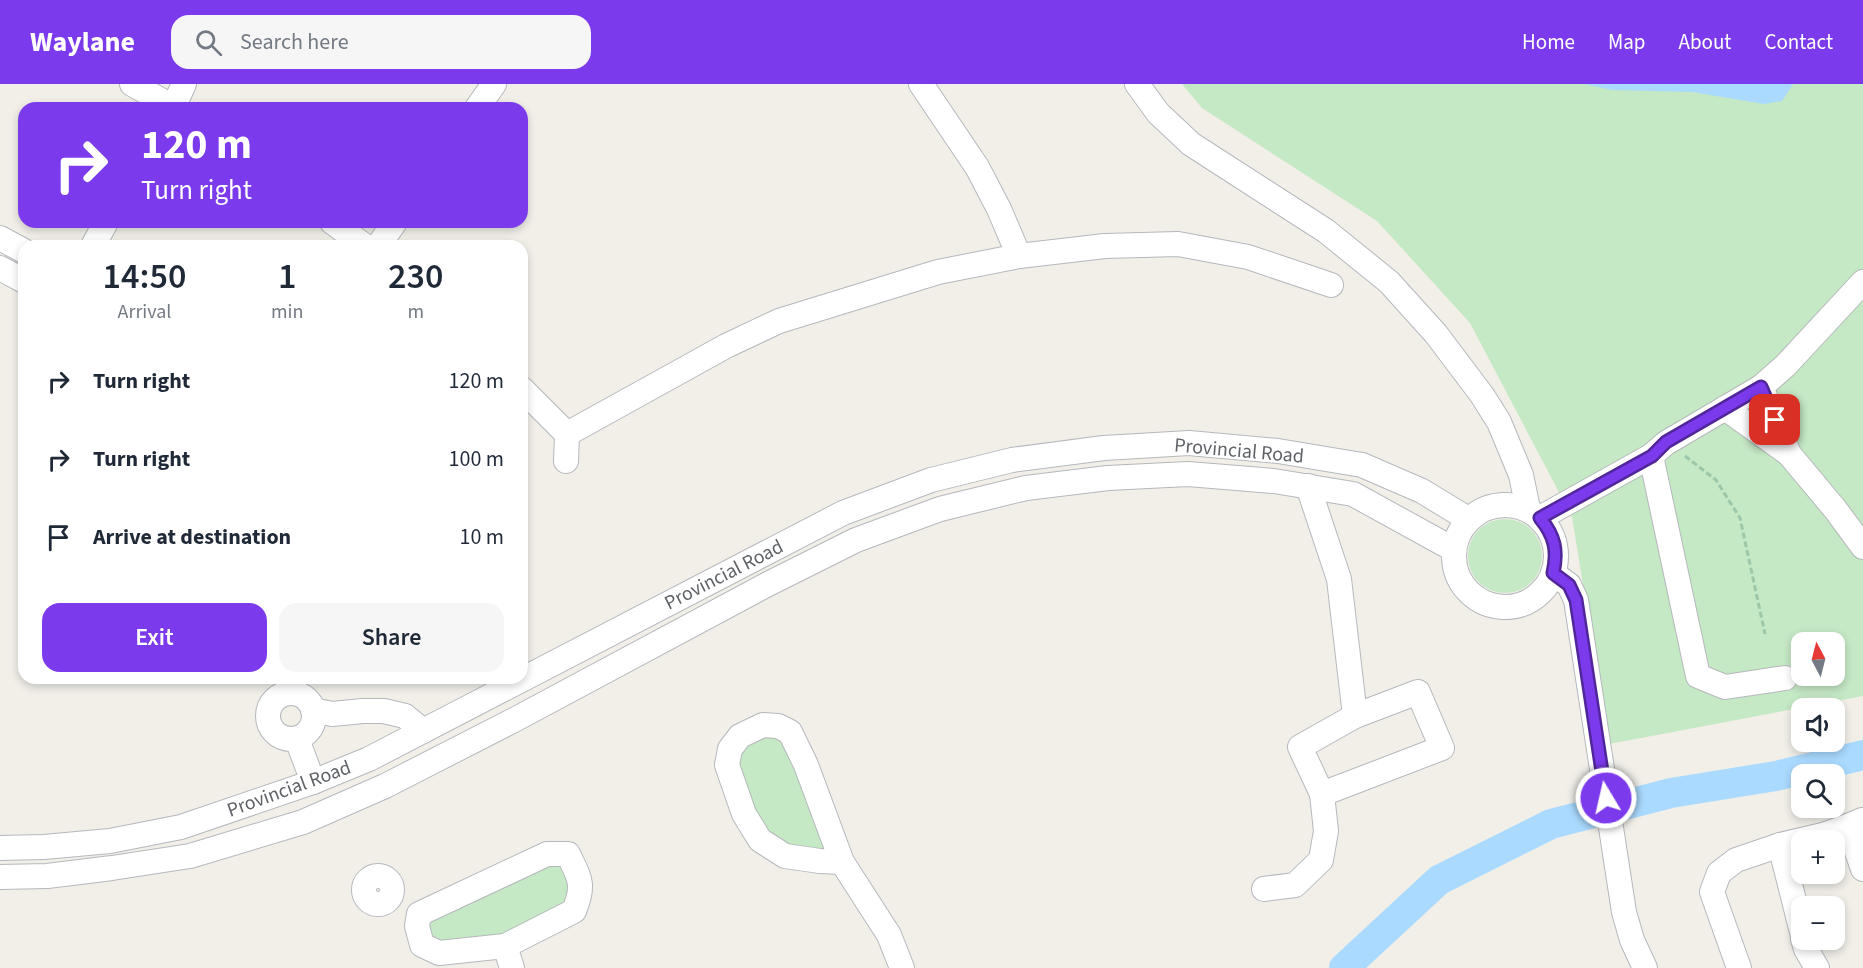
<!DOCTYPE html>
<meta charset="utf-8">
<style>
:root{--surface:#fff;--page:#f6f6f7;--text:#1f2937;--muted:#747a83;--accent:#7c3aed}
body{margin:0;font-family:"Source Sans 3",sans-serif;background:var(--page);color:var(--text);height:100vh;display:flex;flex-direction:column;font-size:22px;white-space:nowrap}
*{box-sizing:border-box;margin:0}
p{font-size:20px;color:var(--muted)}
.icon{flex:none;width:33px;height:33px;fill:none;stroke:currentColor;stroke-width:2;stroke-linecap:round;stroke-linejoin:round}
.map{position:relative;flex:1;overflow:hidden}
.details{position:absolute;left:18px;top:156px;width:510px;height:444px;display:flex;flex-direction:column;background:var(--surface);border-radius:18px;box-shadow:0 3px 9px #0003}
.details>*{flex:none}
.guide{position:absolute;left:18px;top:18px;width:510px;height:126px;border-radius:18px;box-shadow:0 3px 9px #0003;background:#7c3aed;color:#fff;overflow:hidden}
.needle{width:39px;rotate:353deg}
.tools{position:absolute;left:1791px;top:548px;display:grid;gap:12px}
.tools a{display:grid;place-items:center;width:54px;height:54px;border-radius:12px;background:var(--surface);box-shadow:0 3px 9px #0003;font-size:30px}
.pin{position:absolute;display:grid;place-items:center;width:51px;height:51px;color:#fff;margin:-26px;border-radius:12px;box-shadow:0 3px 9px #0006}
.me{position:absolute;width:66px;margin:-33px;rotate:351deg;stroke-linejoin:round;filter:drop-shadow(0 0 4px #0008)}
.turn{display:flex;align-items:center;gap:21px;height:126px;padding:0 24px;font-size:27px}
.turn .icon{width:78px;height:78px;stroke-width:2.5}
.turn b{display:block;font-size:42px;line-height:51px}
.eta{display:flex;justify-content:space-evenly;align-items:center;height:102px;text-align:center}
.eta b{font-size:36px;font-weight:600;line-height:42px}
.action{display:flex;gap:12px;margin-top:auto;padding:12px 24px}
.action a{flex:1;height:69px;border-radius:18px;background:var(--accent);color:#fff;font-size:24px;font-weight:600;line-height:69px;text-align:center}
.action a+a{background:var(--page);color:var(--text)}
ul{padding:0;list-style:none}
li{display:flex;align-items:center;gap:18px;height:78px;padding:0 24px}
li div{flex:1}
li b{display:block;font-size:22px}
li em{font-style:normal}
header{display:flex;align-items:center;gap:36px;box-sizing:border-box;height:84px;padding:0 30px;background:var(--accent);color:#fff}
header strong{font-size:28px}
nav{display:flex;gap:33px;margin-inline-start:auto;font-size:21px}
.search{width:420px;height:54px;background:var(--page);display:flex;align-items:center;gap:15px;box-sizing:border-box;padding:0 21px;border-radius:18px;color:var(--muted);font-size:22px}
.map>svg:first-child{display:block}
</style>
<header>
<strong>Waylane</strong>
<div class="search"><svg class="icon" aria-label="search" viewBox="0 0 24 24"><circle cx="10" cy="10" r="6"/><path d="M15 15l6 6"/></svg>Search here</div>
<nav><a>Home</a><a>Map</a><a>About</a><a>Contact</a></nav>
</header>
<div class="map">
<svg width="1863" height="884" viewBox="0 0 1863 884">
<rect width="100%" height="100%" fill="#f1efe8"/>
<g fill="#c5e8c5" fill-rule="evenodd">
<path d="M 1182,0 L 1863,0 L 1863,612 L 1609,660 L 1572,433 L 1470,239 L 1377,137 L 1202,24 ZM 1802,558 L 1834,558 L 1834,591 L 1802,591 Z"/>
<circle cx="1505" cy="472" r="37"/>
<polygon points="778,642 842,778 760,756 730,665"/>
<path d="M 558,777 C 569,798 574,804 564,827 L 504,857 L 447,863 L 432,856 L 428,839 L 430,829 Z"/>
</g>
<polygon fill="#aadaff" points="1584,0 1793,0 1782,17 1764,20 1692,8 1612,6"/>
<g fill="none" stroke-linecap="round" stroke-linejoin="round">
<polyline stroke="#aadaff" stroke-width="30" points="1344,884 1439,796 1551,740 1671,709 1776,692 1863,671"/>
<defs>
<g id="minor">
<polyline points="132,0 175,24"/>
<polyline points="921,0 977,83 999,125 1019,172"/>
<polyline points="1137,0 1158,29 1191,60 1326,147 1389,198 1436,250 1482,311 1499,338 1521,391 1528,425"/>
<polyline points="173,24 184,0"/>
<polyline points="477,24 494,0"/>
<polyline points="332,138 365,162"/>
<polyline points="0,154 24,167"/>
<polyline points="93,162 106,138"/>
<polyline points="378,162 395,138"/>
<polyline points="0,184 24,197"/>
<polyline points="1761,303 1789,370 1835,425 1863,463"/>
<polyline points="522,305 567,350 726,262 779,237 938,188 1019,172 1105,162 1178,160 1248,173 1331,201"/>
<polyline points="1725,324 1789,370"/>
<polyline points="1651,372 1666,359 1761,303 1785,282 1863,198"/>
<polyline points="566,377 567,350"/>
<polyline points="1308,402 1339,495 1355,632"/>
<circle cx="1505" cy="472" r="51"/>
<polyline points="1540,434 1651,372 1698,592 1725,603 1785,594"/>
<polyline points="1553,489 1569,501 1576,516 1624,828 1632,856 1645,884"/>
<polygon points="1418,608 1442,664 1322,710 1300,663 1355,632"/>
<circle cx="291" cy="632" r="23"/>
<polyline points="313,626 332,630 363,627 384,627 405,632 423,647"/>
<polyline points="297,655 313,698"/>
<polyline points="1862,736 1848,742 1863,785"/>
<polyline points="1780,761 1802,848"/>
<polyline points="0,764 44,763 110,757 181,743 313,698 369,675 843,429 931,396 1012,376 1104,364 1189,359 1278,367 1362,381 1422,407 1468,435"/>
<path d="M 547,770 L 568,770 C 580,795 585,800 574,827 L 505,862 L 439,869 L 422,861 L 417,842 L 419,830 Z"/>
<polyline points="842,778 820,777 785,772 760,756 744,730 727,681 730,665 740,652 763,641 778,642 790,648 806,681 842,778 889,851 902,884"/>
<circle cx="378" cy="806" r="14"/>
<polyline points="0,793 47,792 112,784 190,772 303,738 385,702 514,636 768,500 856,456 940,425 1026,404 1108,394 1188,390 1274,397 1353,410 1453,465"/>
<polyline points="1264,805 1295,801 1321,776 1326,747 1322,710"/>
<polyline points="1803,855 1806,865 1817,884"/>
<polyline points="505,862 512,884"/>
<polyline points="1739,884 1712,808 1719,789 1736,776 1780,761 1823,751 1848,742"/>
</g>
</defs>
<use href="#minor" stroke="#b5b8bc" stroke-width="26"/>
<polyline stroke="#9cc7a9" stroke-width="3" stroke-dasharray="6 3" stroke-linecap="butt" points="1685,372 1716,396 1740,434 1765,550"/>
<use href="#minor" stroke="#fff" stroke-width="24"/>
</g>
<g fill="none" stroke-linecap="round" stroke-linejoin="round">
<defs>
<path id="route" d="M 1606,714 L 1576,516 L 1569,501 L 1553,489 C 1558,467 1555,452 1540,434 L 1652,372 L 1666,358 L 1761,303 L 1775,336"/>
</defs>
<use href="#route" stroke="#51269a" stroke-width="15"/>
<use href="#route" stroke="#7c3aed" stroke-width="10"/>
</g>
<g text-anchor="middle" dominant-baseline="central" stroke-width="4.5" stroke-linejoin="round" paint-order="stroke">
<g font-size="20" fill="#5f6368" stroke="#fff">
<text transform="translate(1239 367) rotate(5)">Provincial Road</text>
<text transform="translate(724 491) rotate(-27)">Provincial Road</text>
<text transform="translate(289 705) rotate(-20)">Provincial Road</text>
</g>
</g>
</svg>
<div class="tools">
<a><svg class="needle" viewBox="-14 -14 28 28"><path d="M0-13l5 13h-10z" fill="#e53935"/><path d="M0 13l5-13h-10z" fill="#747a83"/></svg></a>
<a><svg class="icon" aria-label="sound" viewBox="0 0 24 24"><path d="M4 9h4l5-4v14l-5-4H4zM17 9q2 3 0 6"/></svg></a>
<a><svg class="icon" aria-label="search" viewBox="0 0 24 24"><circle cx="10" cy="10" r="6"/><path d="M15 15l6 6"/></svg></a>
<a>+</a>
<a>−</a>
</div>
<div class="pin" style="left:1775px;top:336px;background:#d93025"><svg class="icon" aria-label="arrive" viewBox="0 0 24 24"><path d="M6 21V4h12l-3 4 3 4H6"/></svg></div>
<svg class="me" style="left:1606px;top:714px" viewBox="-20 -20 40 40"><circle r="17" fill="#7c3aed" stroke="#fff" stroke-width="3"/><path d="M0-11L8 9 0 5-8 9z" fill="#fff"/></svg>
<div class="guide">
<div class="turn"><svg class="icon" aria-label="right" viewBox="0 0 24 24"><path d="M7 20v-9h11M14 6l5 5-5 5"/></svg><div><b>120 m</b>Turn right</div></div>
</div>
<section class="details">
<div class="eta">
<div><b>14:50</b><p>Arrival</p></div>
<div><b>1</b><p>min</p></div>
<div><b>230</b><p>m</p></div>
</div>
<ul>
<li><svg class="icon" aria-label="right" viewBox="0 0 24 24"><path d="M7 20v-9h11M14 6l5 5-5 5"/></svg><div><b>Turn right</b></div><em>120 m</em></li>
<li><svg class="icon" aria-label="right" viewBox="0 0 24 24"><path d="M7 20v-9h11M14 6l5 5-5 5"/></svg><div><b>Turn right</b></div><em>100 m</em></li>
<li><svg class="icon" aria-label="arrive" viewBox="0 0 24 24"><path d="M6 21V4h12l-3 4 3 4H6"/></svg><div><b>Arrive at destination</b></div><em>10 m</em></li>
</ul>
<div class="action"><a>Exit</a><a>Share</a></div>
</section>
</div>
